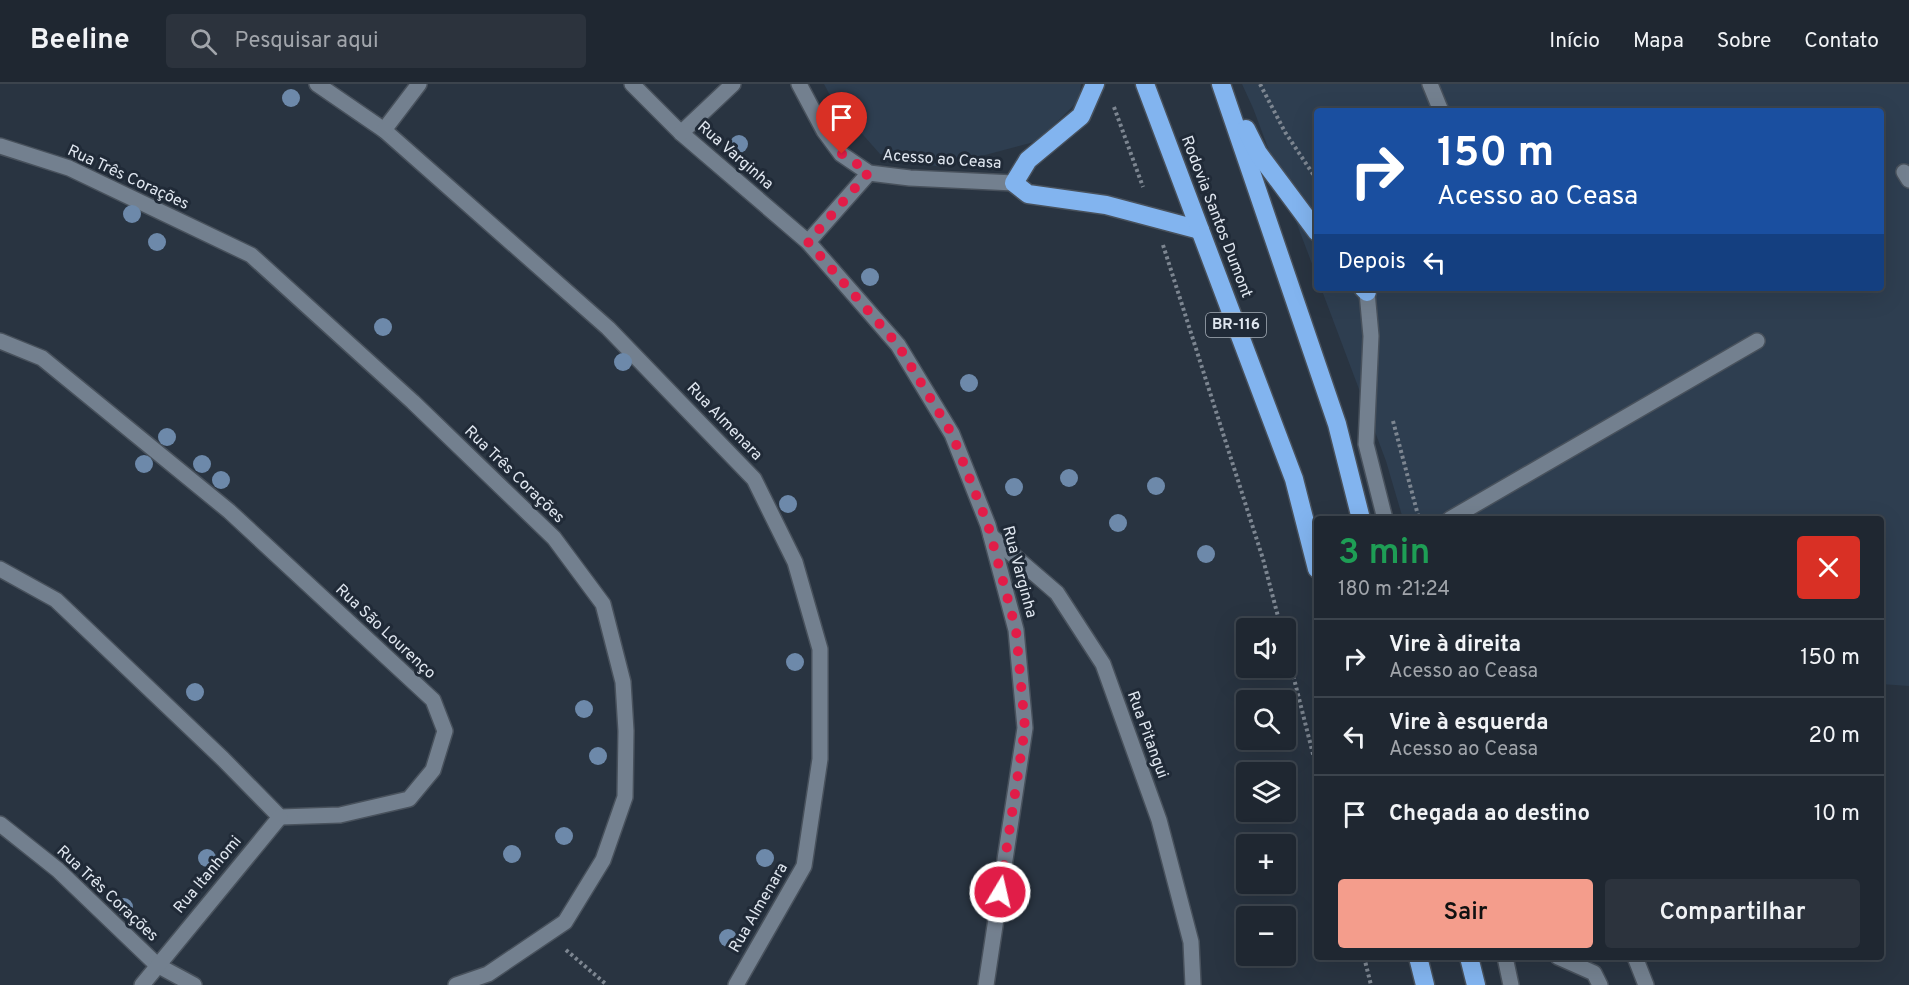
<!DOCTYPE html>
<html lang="pt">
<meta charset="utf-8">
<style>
:root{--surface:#1f2731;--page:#2c333d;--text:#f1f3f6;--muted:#a1a5ab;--line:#3c444d;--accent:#f49d8c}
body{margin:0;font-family:Overpass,sans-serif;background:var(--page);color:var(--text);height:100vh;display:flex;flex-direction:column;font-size:22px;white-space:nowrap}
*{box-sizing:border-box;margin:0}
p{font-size:20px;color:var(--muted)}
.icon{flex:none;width:33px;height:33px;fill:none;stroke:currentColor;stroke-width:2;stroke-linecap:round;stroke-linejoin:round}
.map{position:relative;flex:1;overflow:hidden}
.drawer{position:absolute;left:1314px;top:432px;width:570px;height:444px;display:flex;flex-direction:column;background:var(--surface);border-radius:6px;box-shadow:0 6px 24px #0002,0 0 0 2px var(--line)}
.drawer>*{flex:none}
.banner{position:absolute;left:1314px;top:24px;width:570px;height:183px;border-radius:6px;box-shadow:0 6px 24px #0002,0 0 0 2px var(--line);background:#1a4fa0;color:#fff;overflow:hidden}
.buttons{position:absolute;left:1236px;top:534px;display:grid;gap:12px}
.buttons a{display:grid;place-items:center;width:60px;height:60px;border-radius:6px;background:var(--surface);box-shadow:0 6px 24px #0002,0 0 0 2px var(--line);font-size:30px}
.pin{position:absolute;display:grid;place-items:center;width:51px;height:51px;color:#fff;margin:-62px -26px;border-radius:50% 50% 50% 0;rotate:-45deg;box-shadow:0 0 6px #0007}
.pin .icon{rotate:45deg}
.me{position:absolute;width:66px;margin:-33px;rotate:9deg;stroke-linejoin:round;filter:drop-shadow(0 0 4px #0008)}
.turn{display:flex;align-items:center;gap:21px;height:126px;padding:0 24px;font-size:27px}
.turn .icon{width:78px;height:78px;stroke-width:2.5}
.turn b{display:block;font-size:42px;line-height:51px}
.then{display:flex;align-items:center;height:57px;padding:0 24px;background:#0003;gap:12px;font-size:22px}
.round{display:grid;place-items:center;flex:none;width:63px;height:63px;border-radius:6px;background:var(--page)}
.summary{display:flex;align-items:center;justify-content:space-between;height:102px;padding:0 24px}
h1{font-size:36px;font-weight:600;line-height:45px;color:#1e9e55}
.primary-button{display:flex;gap:12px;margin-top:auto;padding:12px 24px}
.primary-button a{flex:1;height:69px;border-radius:6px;background:var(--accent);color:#111;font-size:24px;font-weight:600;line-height:69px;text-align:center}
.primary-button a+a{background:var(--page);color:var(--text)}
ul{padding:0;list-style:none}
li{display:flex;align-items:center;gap:18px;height:78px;padding:0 24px;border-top:2px solid var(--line)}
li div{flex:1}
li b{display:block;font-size:22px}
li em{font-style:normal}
header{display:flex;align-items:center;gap:36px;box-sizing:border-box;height:84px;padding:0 30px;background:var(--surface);border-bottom:2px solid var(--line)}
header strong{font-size:28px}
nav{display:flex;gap:33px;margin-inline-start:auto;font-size:21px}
.search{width:420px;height:54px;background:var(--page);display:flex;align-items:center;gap:15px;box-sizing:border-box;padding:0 21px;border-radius:6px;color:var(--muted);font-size:22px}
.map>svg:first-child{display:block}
</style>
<header>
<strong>Beeline</strong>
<div class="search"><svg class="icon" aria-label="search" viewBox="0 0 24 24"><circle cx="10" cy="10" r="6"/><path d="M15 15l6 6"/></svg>Pesquisar aqui</div>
<nav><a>Início</a><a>Mapa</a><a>Sobre</a><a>Contato</a></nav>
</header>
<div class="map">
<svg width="1909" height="901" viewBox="0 0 1909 901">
<rect width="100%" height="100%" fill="#293441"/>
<g fill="#2e3e50">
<polygon points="824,0 1081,0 1079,16 1038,57 940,83 880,70 833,17"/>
<polygon points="1242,0 1909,0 1909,602 1881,600 1881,435 1403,435 1386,377 1321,204 1881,204 1881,27 1317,27 1317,193 1253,24"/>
</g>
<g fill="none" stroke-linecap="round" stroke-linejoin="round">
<defs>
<g id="lane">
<polyline points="1430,0 1441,27"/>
<polyline points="1904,88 1909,96"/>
<polyline points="1450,435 1757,257"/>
</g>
<g id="street">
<polyline points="317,0 384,46 608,244 754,395 795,478 820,565 820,675 804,782 736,901"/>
<polyline points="632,0 681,49 808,158 898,261 952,350 988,441 1016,546 1025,644 986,901"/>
<polyline points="799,0 824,47 841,70 869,89 910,94 1014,99"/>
<polyline points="384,46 419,0"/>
<polyline points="681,49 733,0"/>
<polyline points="0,62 69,84 251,171 413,318 554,454 603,520 623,598 626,647 625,713 603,776 565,838 488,890 456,901"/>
<polyline points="808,158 869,89"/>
<polyline points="0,257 42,274 229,427 433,616 445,647 433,686 409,715 340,731 280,733 223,675 56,516 0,485"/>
<polyline points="991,452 1057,509 1103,580 1159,736 1191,858 1193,901"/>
<polyline points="0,740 58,786 157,881 194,901"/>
<polyline points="1558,873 1594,889 1600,901"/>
<polyline points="1635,873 1646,901"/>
<polyline points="142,901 280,733"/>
</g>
<g id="secondary">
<polyline points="1367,208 1371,252 1366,360 1385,435"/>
<polyline points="1505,873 1511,901"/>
</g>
<g id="highway">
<polyline points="1095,0 1081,32 1028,76 1014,99 1028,110 1106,121 1200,146"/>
<polyline points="1145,0 1294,395 1317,485"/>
<polyline points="1221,0 1337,340 1361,435"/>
<polyline points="1246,45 1258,69 1317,148"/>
<polyline points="1363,204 1367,208"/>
<polyline points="1418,873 1425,901"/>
<polyline points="1469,873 1476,901"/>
</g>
</defs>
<use href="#lane" stroke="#48515c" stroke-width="18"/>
<use href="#street" stroke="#48515c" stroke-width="18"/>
<use href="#secondary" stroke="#48515c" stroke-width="18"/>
<use href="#highway" stroke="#48515c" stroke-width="21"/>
<g stroke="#7d8691" stroke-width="4" stroke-dasharray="3 3" stroke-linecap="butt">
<polyline points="1260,0 1285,48 1317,96"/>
<polyline points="1114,23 1143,103"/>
<polyline points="1163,161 1263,475 1281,544"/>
<polyline points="1393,337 1419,435"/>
<polyline points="1286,563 1317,686"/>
<polyline points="566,866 607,901"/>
<polyline points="1364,873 1371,901"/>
</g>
<use href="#lane" stroke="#73808f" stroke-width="15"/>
<use href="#street" stroke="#73808f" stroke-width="15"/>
<use href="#secondary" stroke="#73808f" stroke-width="15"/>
<use href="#highway" stroke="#82b4ef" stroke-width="18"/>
</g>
<g fill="#6d89aa">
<circle cx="291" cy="14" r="9"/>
<circle cx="739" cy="60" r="9"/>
<circle cx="132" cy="130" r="9"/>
<circle cx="157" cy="158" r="9"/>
<circle cx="870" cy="193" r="9"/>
<circle cx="383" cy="243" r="9"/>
<circle cx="623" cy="278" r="9"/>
<circle cx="969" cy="299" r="9"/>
<circle cx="167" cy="353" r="9"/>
<circle cx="144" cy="380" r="9"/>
<circle cx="202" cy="380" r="9"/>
<circle cx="1069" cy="394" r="9"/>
<circle cx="221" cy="396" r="9"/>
<circle cx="1156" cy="402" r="9"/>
<circle cx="1014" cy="403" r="9"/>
<circle cx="788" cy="420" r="9"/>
<circle cx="1118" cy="439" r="9"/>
<circle cx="1206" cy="470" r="9"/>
<circle cx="795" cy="578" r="9"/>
<circle cx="195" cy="608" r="9"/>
<circle cx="584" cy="625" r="9"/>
<circle cx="598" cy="672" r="9"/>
<circle cx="564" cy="752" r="9"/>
<circle cx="512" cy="770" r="9"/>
<circle cx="207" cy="774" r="9"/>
<circle cx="765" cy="774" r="9"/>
<circle cx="124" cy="823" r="9"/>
<circle cx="728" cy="854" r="9"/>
</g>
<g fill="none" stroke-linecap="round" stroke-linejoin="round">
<polyline stroke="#e11d48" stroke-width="10" stroke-dasharray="0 18" points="842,70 869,88 808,158 898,261 952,350 988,441 1016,546 1025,644 1000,808"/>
</g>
<g text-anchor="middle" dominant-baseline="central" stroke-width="6" stroke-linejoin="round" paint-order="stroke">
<rect fill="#202a37" stroke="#a6aeb8" stroke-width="1.5" x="1206" y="229" width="60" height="24" rx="4.5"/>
<g font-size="15" font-weight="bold" fill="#e0e7f0">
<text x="1236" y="241">BR-116</text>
</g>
<g font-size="16" fill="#e0e7f0" stroke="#202a37">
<text transform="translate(735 72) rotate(41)">Rua Varginha</text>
<text transform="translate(942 76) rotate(4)">Acesso ao Ceasa</text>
<text transform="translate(128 94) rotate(25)">Rua Três Corações</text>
<text transform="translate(1216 133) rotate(69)">Rodovia Santos Dumont</text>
<text transform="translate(724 338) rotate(46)">Rua Almenara</text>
<text transform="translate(514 391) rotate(44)">Rua Três Corações</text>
<text transform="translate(1019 488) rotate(75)">Rua Varginha</text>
<text transform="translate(385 548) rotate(43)">Rua São Lourenço</text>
<text transform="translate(1147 651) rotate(70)">Rua Pitangui</text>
<text transform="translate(208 791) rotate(-50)">Rua Itanhomi</text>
<text transform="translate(107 810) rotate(43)">Rua Três Corações</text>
<text transform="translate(759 824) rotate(-60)">Rua Almenara</text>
</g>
</g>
</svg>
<div class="buttons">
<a><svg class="icon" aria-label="sound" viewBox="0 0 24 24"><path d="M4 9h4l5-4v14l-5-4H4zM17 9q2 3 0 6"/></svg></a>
<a><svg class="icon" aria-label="search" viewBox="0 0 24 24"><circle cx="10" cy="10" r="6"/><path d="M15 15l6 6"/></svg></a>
<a><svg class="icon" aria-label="layers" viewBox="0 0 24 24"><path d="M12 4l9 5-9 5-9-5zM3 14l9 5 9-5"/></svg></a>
<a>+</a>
<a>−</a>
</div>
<div class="pin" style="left:842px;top:70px;background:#d93025"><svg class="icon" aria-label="arrive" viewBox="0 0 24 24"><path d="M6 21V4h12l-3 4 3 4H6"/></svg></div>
<svg class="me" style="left:1000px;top:808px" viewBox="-20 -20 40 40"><circle r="17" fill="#e11d48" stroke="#fff" stroke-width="3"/><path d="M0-11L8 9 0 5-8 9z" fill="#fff"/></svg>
<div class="banner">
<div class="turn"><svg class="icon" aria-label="right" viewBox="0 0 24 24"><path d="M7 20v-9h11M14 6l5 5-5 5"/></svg><div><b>150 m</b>Acesso ao Ceasa</div></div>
<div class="then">Depois<svg class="icon" aria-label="left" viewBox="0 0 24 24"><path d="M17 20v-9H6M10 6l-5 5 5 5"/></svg></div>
</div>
<section class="drawer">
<div class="summary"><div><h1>3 min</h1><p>180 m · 21:24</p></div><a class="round" style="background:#d93025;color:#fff"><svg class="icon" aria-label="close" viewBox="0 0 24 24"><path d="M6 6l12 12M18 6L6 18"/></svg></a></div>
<ul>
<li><svg class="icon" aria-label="right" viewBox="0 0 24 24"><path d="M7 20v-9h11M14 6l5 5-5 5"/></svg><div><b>Vire à direita</b><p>Acesso ao Ceasa</p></div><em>150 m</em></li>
<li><svg class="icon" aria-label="left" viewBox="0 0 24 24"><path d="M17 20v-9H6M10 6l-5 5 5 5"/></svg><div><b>Vire à esquerda</b><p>Acesso ao Ceasa</p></div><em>20 m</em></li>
<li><svg class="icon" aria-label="arrive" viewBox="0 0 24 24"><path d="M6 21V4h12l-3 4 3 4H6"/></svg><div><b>Chegada ao destino</b></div><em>10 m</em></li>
</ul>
<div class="primary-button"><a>Sair</a><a>Compartilhar</a></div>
</section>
</div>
